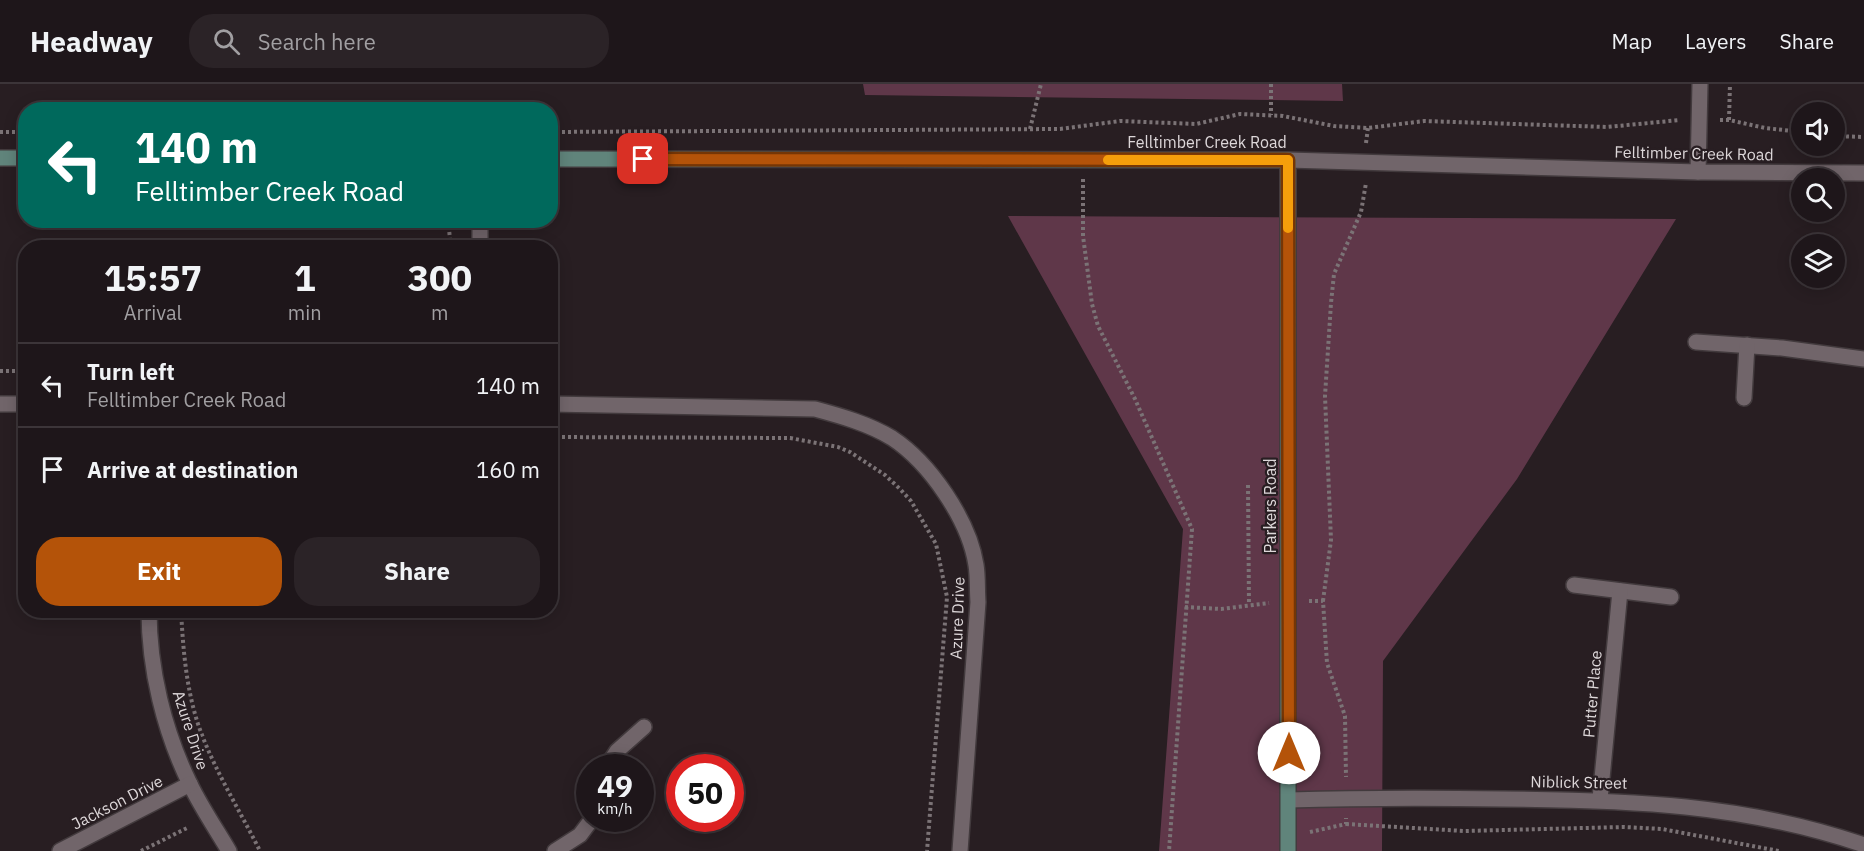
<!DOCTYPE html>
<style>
:root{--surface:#1e161a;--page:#2b2327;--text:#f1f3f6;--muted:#a19fa2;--line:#3c3539;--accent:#b45309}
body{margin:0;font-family:"IBM Plex Sans",sans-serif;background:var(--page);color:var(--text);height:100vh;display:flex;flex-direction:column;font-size:22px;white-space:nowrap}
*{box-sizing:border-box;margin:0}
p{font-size:20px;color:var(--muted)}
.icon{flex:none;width:33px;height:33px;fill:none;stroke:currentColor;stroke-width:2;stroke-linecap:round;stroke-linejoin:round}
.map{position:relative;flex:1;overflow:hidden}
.sheet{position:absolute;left:18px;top:156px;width:540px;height:378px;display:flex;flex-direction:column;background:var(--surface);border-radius:24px;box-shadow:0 3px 15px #0003,0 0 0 2px var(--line)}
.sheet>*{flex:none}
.hud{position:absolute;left:18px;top:18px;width:540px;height:126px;border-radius:24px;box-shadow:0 3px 15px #0003,0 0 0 2px var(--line);background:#00695c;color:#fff;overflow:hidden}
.buttons{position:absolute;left:1791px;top:18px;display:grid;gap:12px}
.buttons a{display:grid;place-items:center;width:54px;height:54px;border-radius:50%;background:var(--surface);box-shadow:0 3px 15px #0003,0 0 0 2px var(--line);font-size:30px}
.speed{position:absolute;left:576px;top:670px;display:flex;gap:12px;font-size:30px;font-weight:700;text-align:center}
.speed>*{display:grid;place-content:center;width:78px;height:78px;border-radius:50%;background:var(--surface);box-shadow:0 3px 15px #0003,0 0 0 2px var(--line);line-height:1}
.speed small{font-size:15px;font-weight:400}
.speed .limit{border:9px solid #d22;background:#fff;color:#111}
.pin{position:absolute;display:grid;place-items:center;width:51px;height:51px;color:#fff;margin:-26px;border-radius:12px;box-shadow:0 3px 9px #0006}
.me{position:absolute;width:66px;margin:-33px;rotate:0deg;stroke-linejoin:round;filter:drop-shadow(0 0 4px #0008)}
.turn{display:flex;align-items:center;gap:21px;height:126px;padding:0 18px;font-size:27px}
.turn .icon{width:78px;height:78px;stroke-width:2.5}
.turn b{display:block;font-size:42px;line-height:51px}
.eta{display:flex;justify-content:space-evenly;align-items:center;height:102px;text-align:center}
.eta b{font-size:36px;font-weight:700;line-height:42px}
.button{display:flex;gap:12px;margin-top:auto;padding:12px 18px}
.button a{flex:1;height:69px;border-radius:24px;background:var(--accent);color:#fff;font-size:24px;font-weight:700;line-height:69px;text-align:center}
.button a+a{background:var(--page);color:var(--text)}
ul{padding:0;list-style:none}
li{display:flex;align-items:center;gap:18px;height:84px;padding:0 18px;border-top:2px solid var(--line)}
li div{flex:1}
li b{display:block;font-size:22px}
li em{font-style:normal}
header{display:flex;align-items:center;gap:36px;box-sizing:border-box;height:84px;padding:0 30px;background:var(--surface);border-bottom:2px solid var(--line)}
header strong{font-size:28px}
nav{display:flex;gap:33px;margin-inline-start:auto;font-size:21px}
.search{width:420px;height:54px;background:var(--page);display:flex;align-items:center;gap:15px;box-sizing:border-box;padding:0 21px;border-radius:24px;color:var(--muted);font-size:22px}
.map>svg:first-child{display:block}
</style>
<header>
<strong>Headway</strong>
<div class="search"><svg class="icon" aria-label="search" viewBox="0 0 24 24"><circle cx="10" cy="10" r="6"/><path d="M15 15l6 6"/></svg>Search here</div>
<nav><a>Map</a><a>Layers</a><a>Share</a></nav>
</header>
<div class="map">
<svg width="1864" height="767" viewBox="0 0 1864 767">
<rect width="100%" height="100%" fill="#281e22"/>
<g fill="#5f3749">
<polygon points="863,0 1342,0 1343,17 865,11"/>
<polygon points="1008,132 1676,135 1517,395 1383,577 1382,767 1159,767 1183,445"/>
</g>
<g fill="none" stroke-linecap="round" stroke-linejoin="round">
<defs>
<g id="minor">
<polyline points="1698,88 1700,0"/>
<polyline points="480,136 480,164"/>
<polyline points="1696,258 1782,264 1864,275"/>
<polyline points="1744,314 1747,261"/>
<polyline points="0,320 26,320"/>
<path d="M 550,320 L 815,325 C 841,332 869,340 892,354 C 930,379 969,436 976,481 C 978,493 977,506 978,518 L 960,767"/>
<polyline points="1574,501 1671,513"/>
<path d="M 149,526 C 149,585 164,647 190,700 C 201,723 216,745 229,767"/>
<polyline points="606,684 617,667 644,643"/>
<polyline points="1600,715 1620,507"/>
<path d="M 1289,716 C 1360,714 1432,714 1503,715 C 1628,716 1745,720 1864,761"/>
<polyline points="60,767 190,700"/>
<polyline points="555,767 580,751 592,735"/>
</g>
<polyline id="tertiary" points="1288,76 1698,88 1864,89"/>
<g id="secondary">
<polyline points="0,74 26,74"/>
<polyline points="550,75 1288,76 1288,767"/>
</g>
</defs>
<use href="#minor" stroke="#423a3d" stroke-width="18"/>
<use href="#tertiary" stroke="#423a3d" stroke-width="18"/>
<use href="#secondary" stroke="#423a3d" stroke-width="18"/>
<g stroke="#7b7376" stroke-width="4" stroke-dasharray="3 3" stroke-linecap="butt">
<polyline points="1271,0 1271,31"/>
<polyline points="1720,36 1729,36 1765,44 1802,48"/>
<polyline points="1729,36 1730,0"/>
<polyline points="1030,45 1041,0"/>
<polyline points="0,48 26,48"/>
<polyline points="550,48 1060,45 1120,37 1196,40 1240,30 1283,32 1334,42 1368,44 1424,37 1607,43 1680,36"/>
<polyline points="1834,52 1864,53"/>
<polyline points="1366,59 1368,44"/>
<polyline points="1083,95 1083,152 1092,220 1098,242 1135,315 1192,445 1169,767"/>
<polyline points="448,136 451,164"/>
<polyline points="0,287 26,287"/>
<polyline points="550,353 790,354 838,363 850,368 885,391 900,405 911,417 936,460 947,513 927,767"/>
<polyline points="1248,401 1249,521"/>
<polyline points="1309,517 1323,517 1327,579 1345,632 1346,693"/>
<polyline points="1323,517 1331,456 1325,312 1331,219 1334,190 1361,128 1366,99"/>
<polyline points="1185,523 1221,525 1269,519"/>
<path d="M 181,526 C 183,564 186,603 198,640 C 213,684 239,725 260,767"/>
<polyline points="1346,740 1464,747 1624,743 1662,745 1779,767"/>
<polyline points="1310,748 1346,740 1346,734"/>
<polyline points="141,767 189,743"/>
</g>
<use href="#minor" stroke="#71656a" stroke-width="15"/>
<use href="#tertiary" stroke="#71656a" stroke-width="15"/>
<use href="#secondary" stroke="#60847b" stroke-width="15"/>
</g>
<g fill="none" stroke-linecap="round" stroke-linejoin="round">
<defs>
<polyline id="route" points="643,75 1288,76 1289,669"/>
</defs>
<use href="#route" stroke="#753606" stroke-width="15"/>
<use href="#route" stroke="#b45309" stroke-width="10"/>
<polyline stroke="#f59e0b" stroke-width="10" points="1108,76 1288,76 1288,144"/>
</g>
<g text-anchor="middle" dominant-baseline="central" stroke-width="4.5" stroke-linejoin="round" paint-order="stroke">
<g font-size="16" fill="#ddd7d9" stroke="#281e22">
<text x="1207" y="58">Felltimber Creek Road</text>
<text transform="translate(1694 69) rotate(1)">Felltimber Creek Road</text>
<text transform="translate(1270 422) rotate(-90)">Parkers Road</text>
<text transform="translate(957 534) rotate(-88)">Azure Drive</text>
<text transform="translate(1592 610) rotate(-85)">Putter Place</text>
<text transform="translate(191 646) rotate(72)">Azure Drive</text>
<text transform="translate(1579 698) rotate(1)">Niblick Street</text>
<text transform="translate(117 718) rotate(-27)">Jackson Drive</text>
</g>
</g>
</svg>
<div class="buttons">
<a><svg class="icon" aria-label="sound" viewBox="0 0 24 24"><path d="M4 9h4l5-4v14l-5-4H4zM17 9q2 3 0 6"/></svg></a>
<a><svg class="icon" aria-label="search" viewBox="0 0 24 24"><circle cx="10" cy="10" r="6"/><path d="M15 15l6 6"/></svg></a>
<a><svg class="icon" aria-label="layers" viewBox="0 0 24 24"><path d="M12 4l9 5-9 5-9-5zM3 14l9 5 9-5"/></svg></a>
</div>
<div class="speed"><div>49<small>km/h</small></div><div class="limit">50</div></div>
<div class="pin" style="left:643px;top:75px;background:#d93025"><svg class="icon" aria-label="arrive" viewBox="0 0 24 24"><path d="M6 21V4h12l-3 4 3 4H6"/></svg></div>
<svg class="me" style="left:1289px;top:669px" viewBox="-20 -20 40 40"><circle r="19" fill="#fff"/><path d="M0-13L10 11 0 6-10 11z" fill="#b45309"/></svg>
<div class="hud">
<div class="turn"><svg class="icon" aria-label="left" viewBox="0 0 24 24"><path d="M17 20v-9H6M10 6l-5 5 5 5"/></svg><div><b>140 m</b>Felltimber Creek Road</div></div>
</div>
<section class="sheet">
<div class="eta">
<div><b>15:57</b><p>Arrival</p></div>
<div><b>1</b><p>min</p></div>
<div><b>300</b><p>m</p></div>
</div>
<ul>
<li><svg class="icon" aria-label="left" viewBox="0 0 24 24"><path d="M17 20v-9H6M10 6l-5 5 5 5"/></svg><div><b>Turn left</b><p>Felltimber Creek Road</p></div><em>140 m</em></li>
<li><svg class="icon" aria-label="arrive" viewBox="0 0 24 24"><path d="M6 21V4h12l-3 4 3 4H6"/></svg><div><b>Arrive at destination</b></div><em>160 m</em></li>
</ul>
<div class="button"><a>Exit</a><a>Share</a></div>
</section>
</div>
